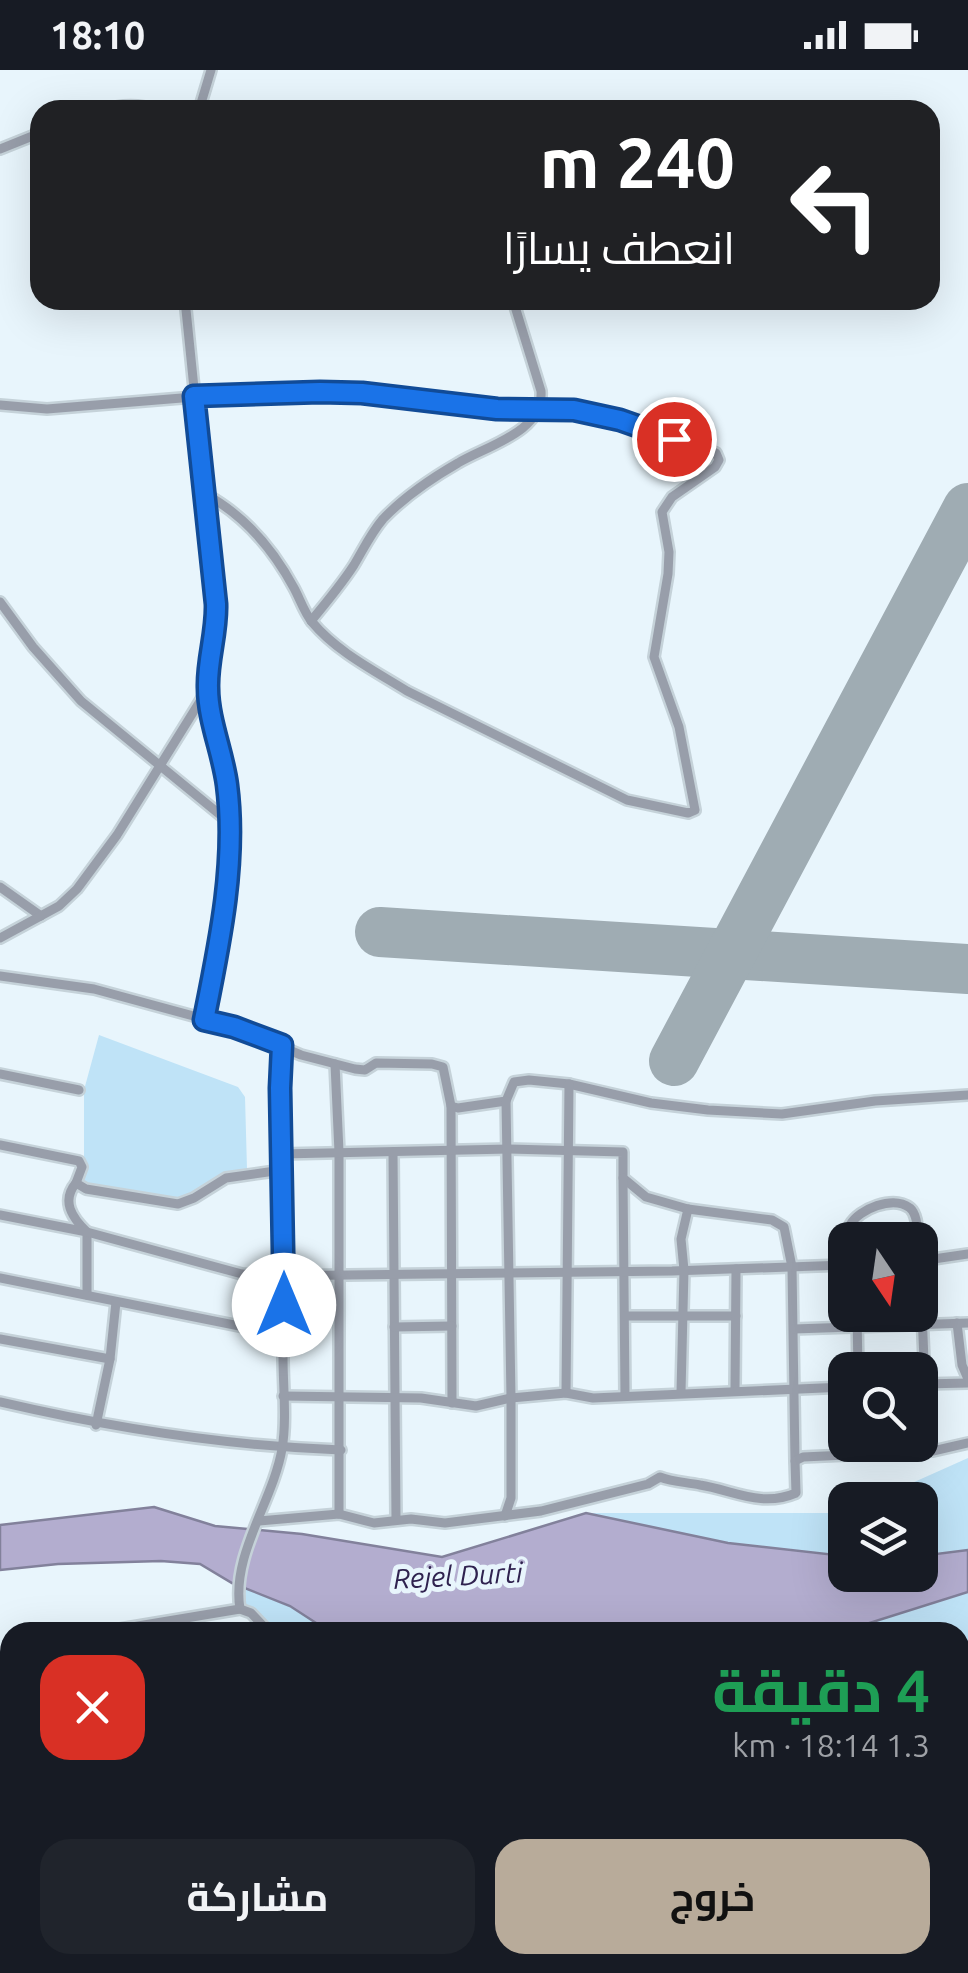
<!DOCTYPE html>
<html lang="ar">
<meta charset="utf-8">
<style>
:root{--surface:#171b24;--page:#20242c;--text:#f1f3f6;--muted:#9ea1a6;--accent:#b8ab9a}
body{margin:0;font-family:Ubuntu,Cairo,sans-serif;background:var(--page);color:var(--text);direction:rtl;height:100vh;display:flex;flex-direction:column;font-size:38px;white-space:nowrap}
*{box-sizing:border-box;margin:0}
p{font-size:32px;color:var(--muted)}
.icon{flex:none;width:55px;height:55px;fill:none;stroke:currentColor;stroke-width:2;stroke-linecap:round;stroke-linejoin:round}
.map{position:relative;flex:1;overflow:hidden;direction:ltr}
.side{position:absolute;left:0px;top:1552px;width:970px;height:352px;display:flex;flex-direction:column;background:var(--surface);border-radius:30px 30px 0 0;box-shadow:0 10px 40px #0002;direction:rtl}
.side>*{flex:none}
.banner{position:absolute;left:30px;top:30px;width:910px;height:210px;border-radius:30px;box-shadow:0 10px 40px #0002;direction:rtl;background:#202124;color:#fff;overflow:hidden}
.needle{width:65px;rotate:167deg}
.buttons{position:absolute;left:828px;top:1152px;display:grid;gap:20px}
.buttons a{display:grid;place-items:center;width:110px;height:110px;border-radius:20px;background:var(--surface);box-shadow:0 10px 40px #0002;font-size:50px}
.pin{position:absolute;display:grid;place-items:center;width:85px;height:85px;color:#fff;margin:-42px;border:5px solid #fff;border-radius:50%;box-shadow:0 2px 10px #0007}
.me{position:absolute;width:110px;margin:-55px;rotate:0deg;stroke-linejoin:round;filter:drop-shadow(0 0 8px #0008)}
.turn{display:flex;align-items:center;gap:35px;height:210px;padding:0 40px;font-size:45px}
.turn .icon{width:130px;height:130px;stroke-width:2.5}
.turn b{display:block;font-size:70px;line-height:85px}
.round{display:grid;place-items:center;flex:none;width:105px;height:105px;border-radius:30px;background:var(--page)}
.headline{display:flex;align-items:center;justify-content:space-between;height:170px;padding:0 40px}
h1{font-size:60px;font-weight:700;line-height:75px;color:#1e9e55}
.button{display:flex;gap:20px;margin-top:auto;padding:20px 40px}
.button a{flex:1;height:115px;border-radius:30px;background:var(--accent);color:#111;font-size:40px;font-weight:700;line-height:115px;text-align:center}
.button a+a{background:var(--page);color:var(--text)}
.status{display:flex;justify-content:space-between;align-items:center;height:70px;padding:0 50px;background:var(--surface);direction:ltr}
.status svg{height:28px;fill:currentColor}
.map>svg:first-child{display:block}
</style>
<div class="status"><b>18:10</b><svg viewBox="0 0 49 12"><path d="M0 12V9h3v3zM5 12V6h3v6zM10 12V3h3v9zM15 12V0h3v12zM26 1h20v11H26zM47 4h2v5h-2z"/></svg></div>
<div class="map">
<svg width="968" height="1903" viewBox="0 0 968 1903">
<rect width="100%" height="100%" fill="#e8f5fc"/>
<g fill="#bfe3f7">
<polygon points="99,965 238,1017 245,1027 247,1099 217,1107 183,1131 84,1115 84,1020"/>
<polygon points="968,1388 968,1480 920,1486 920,1430 874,1430"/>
<polygon points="586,1443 845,1443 845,1486 728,1473"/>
<polygon points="241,1517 290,1537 330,1562 272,1562 242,1537"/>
<polygon points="968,1522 968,1638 960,1639 960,1562 841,1562"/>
<polygon points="409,1895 766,1895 777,1903 417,1903"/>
</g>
<polygon fill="#b3adcf" stroke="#82819b" stroke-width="2.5" points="154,1437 215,1456 302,1464 442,1487 586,1443 728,1473 845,1486 845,1505 920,1505 920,1486 968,1480 968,1522 841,1562 330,1562 290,1536 232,1513 200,1494 161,1491 58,1494 0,1500 0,1455"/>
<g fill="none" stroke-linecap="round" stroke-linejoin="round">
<g stroke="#9facb3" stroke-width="50">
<polyline points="380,862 968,899"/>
<polyline points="674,991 968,438"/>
</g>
<defs>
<g id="minor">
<path d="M 102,40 C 122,34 139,34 159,40"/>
<polyline points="199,40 211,0"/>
<polyline points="0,79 40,63"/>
<path d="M 185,230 L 216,534 C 217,563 207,589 208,618 C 208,650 224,683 227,715 C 237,792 219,876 204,950"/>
<path d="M 0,335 L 47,339 L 194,327 L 363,323 L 497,339 L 589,342 L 716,383 L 719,390 L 715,397 L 672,427 L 662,442 L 669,482 L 668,504 L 654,587 L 679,657 L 695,740 L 688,743 L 627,730 L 407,621 C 375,601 337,582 312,552 C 304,542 300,529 294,518 C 273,479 244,445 205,424"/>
<polyline points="0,532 33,577 81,631 229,752"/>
<path d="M 311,551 C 326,533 341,515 354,495 C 363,480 371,463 383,449 C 404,427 432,408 458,393 C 486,376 544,362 541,321 L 513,230"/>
<polyline points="0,817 41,846"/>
<polyline points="0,868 59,836 77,819 117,765 207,620"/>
<polyline points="0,906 94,919 234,957 301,985 355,999 365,1000 376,993 432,994 443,997 451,1036 458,1038 506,1031 514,1012 529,1010 569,1014 651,1033 708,1040 782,1044 875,1031 968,1025"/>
<polyline points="335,994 339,1082 339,1444"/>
<polyline points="0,1004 79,1020"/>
<polyline points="451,1036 452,1333"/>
<polyline points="0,1075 79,1091 82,1097 76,1113 86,1119 178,1134 194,1128 226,1108 282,1100"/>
<polyline points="393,1082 396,1449"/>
<polyline points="281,1084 509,1079 623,1082 623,1108 646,1127 688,1139 772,1150 784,1157 792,1197 795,1391"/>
<polyline points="623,1108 625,1326"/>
<path d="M 76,1113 C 61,1131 72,1148 87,1162 L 87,1225"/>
<polyline points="0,1145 87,1162 242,1204 266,1206 672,1201 845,1195"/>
<path d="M 851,1170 L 850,1155 C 859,1139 893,1125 910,1138 C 918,1145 917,1160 918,1170"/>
<polyline points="920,1191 968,1184"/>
<polyline points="920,1195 925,1314"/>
<polyline points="0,1208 284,1265"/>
<polyline points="857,1245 858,1300"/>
<polyline points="625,1246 736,1246"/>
<polyline points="957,1253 962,1295 968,1309"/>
<polyline points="394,1257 452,1256"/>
<polyline points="794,1259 968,1253"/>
<polyline points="0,1269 110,1289"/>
<polyline points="923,1314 968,1313"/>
<polyline points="735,1320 736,1199"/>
<polyline points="681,1322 684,1200 681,1169 688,1139"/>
<polyline points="566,1323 569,1014"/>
<polyline points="283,1326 421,1328 476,1336 511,1328 566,1323 593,1328 845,1317"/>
<path d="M 0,1332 C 112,1358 226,1376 341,1380"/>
<polyline points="96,1355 110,1289 116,1232"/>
<polyline points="505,1446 511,1428 511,1328 506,1031"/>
<path d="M 259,1451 L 339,1444 L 374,1453 L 411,1449 L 445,1453 L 541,1441 L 648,1414 L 660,1407 C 673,1412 685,1412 700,1415 C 733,1420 761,1438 796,1423 L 795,1391 L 803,1387 L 933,1381 L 968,1373"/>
<path d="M 240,1539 C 231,1485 273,1431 282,1379 C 287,1350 283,1317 283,1287 C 285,1184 276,1079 282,975"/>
<polyline points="102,1562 240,1539 251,1543 269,1562"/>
<polyline points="0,1613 10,1612"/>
<polyline points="0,1752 10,1790"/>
<polyline points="0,1820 10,1817"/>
<polyline points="0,1878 10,1876"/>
<polyline points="34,1895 36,1903"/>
<polyline points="319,1895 326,1903"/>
<polyline points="774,1895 785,1903"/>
<polyline points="144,1903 156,1900"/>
</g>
</defs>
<use href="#minor" stroke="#c5d2d9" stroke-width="14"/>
<use href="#minor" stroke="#989eaa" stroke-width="9"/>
</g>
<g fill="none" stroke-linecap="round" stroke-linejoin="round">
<defs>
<path id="route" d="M 284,1235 L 280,1018 L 282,975 L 234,957 L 204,950 C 219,876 237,792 227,715 C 223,683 208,650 208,618 C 207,590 217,563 216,534 L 194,326 L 320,322 L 362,323 L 497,339 L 574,340 L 620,350 L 674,369"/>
</defs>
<use href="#route" stroke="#114b97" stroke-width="25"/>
<use href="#route" stroke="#1a73e8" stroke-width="18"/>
</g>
<g text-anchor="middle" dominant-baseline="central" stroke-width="10" stroke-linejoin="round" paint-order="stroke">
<g font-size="28" font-style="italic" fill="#2f224f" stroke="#e8f5fc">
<text transform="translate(458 1505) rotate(-3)">Rejel Durti</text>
</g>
</g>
</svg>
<div class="buttons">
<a><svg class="needle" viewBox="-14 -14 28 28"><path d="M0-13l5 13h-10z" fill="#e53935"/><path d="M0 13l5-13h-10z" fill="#9ea1a6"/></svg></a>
<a><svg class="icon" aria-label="search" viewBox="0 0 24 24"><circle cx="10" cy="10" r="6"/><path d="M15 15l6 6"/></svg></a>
<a><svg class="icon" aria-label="layers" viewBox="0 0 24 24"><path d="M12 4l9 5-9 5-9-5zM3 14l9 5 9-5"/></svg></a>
</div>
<div class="pin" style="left:674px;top:369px;background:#d93025"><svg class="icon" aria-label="arrive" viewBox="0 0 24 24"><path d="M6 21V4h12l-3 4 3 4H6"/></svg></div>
<svg class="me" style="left:284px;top:1235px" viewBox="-20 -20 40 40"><circle r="19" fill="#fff"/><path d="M0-13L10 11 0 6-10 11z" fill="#1a73e8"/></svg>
<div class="banner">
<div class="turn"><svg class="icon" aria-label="left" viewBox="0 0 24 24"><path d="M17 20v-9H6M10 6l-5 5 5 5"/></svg><div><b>240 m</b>انعطف يسارًا</div></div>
</div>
<section class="side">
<div class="headline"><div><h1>4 دقيقة</h1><p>1.3 km · 18:14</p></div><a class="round" style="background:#d93025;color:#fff"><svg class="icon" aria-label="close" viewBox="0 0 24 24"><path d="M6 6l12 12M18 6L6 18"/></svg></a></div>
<div class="button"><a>خروج</a><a>مشاركة</a></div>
</section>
</div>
